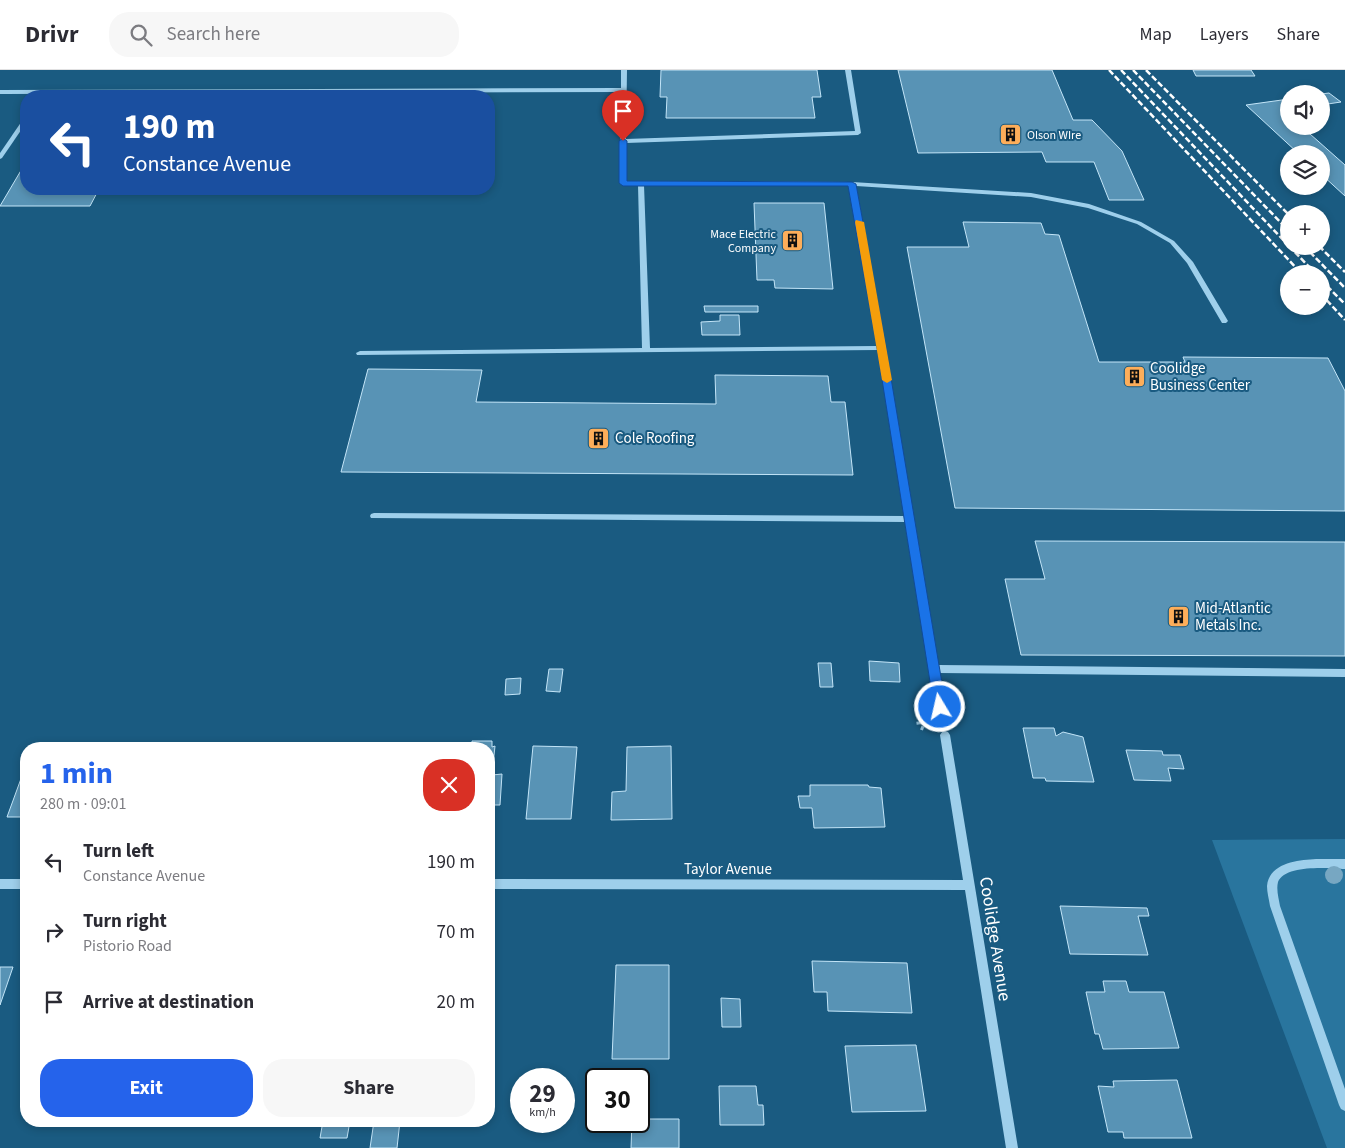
<!DOCTYPE html>
<meta charset="utf-8">
<style>
:root{--surface:#fff;--page:#f7f7f7;--text:#2b2b33;--muted:#7c7c81;--line:#e1e1e2;--accent:#2563eb}
body{margin:0;font-family:"Source Sans 3",sans-serif;background:var(--page);color:var(--text);height:100vh;display:flex;flex-direction:column;font-size:19px;white-space:nowrap}
*{box-sizing:border-box;margin:0}
p{font-size:16px;color:var(--muted)}
.icon{flex:none;width:28px;height:28px;fill:none;stroke:currentColor;stroke-width:2;stroke-linecap:round;stroke-linejoin:round}
.map{position:relative;flex:1;overflow:hidden}
.side{position:absolute;left:20px;top:672px;width:475px;height:385px;display:flex;flex-direction:column;background:var(--surface);border-radius:20px;box-shadow:0 2px 8px #0003}
.side>*{flex:none}
.hud{position:absolute;left:20px;top:20px;width:475px;height:105px;border-radius:20px;box-shadow:0 2px 8px #0003;background:#1a4fa0;color:#fff;overflow:hidden}
.tools{position:absolute;left:1280px;top:15px;display:grid;gap:10px}
.tools a{display:grid;place-items:center;width:50px;height:50px;border-radius:50%;background:var(--surface);box-shadow:0 2px 8px #0003;font-size:25px}
.speed{position:absolute;left:510px;top:998px;display:flex;gap:10px;font-size:25px;font-weight:700;text-align:center}
.speed>*{display:grid;place-content:center;width:65px;height:65px;border-radius:50%;background:var(--surface);box-shadow:0 2px 8px #0003;line-height:1}
.speed small{font-size:12px;font-weight:400}
.speed .limit{border:2px solid #111;border-radius:8px;background:#fff;color:#111}
.pin{position:absolute;display:grid;place-items:center;width:42px;height:42px;color:#fff;margin:-51px -21px;border-radius:50% 50% 50% 0;rotate:-45deg;box-shadow:0 0 5px #0007}
.pin .icon{rotate:45deg}
.me{position:absolute;width:55px;margin:-28px;rotate:351deg;stroke-linejoin:round;filter:drop-shadow(0 0 4px #0008)}
.turn{display:flex;align-items:center;gap:18px;height:105px;padding:0 20px;font-size:22px}
.turn .icon{width:65px;height:65px;stroke-width:2.5}
.turn b{display:block;font-size:35px;line-height:42px}
.round{display:grid;place-items:center;flex:none;width:52px;height:52px;border-radius:20px;background:var(--page)}
.headline{display:flex;align-items:center;justify-content:space-between;height:85px;padding:0 20px}
h1{font-size:30px;font-weight:700;line-height:38px;color:var(--accent)}
.action{display:flex;gap:10px;margin-top:auto;padding:10px 20px}
.action a{flex:1;height:58px;border-radius:20px;background:var(--accent);color:#fff;font-size:20px;font-weight:700;line-height:58px;text-align:center}
.action a+a{background:var(--page);color:var(--text)}
ul{padding:0;list-style:none}
li{display:flex;align-items:center;gap:15px;height:70px;padding:0 20px}
li div{flex:1}
li b{display:block;font-size:19px}
li em{font-style:normal}
header{display:flex;align-items:center;gap:30px;box-sizing:border-box;height:70px;padding:0 25px;background:var(--surface);border-bottom:1px solid var(--line)}
header strong{font-size:24px}
nav{display:flex;gap:28px;margin-inline-start:auto;font-size:18px}
.search{width:350px;height:45px;background:var(--page);display:flex;align-items:center;gap:12px;box-sizing:border-box;padding:0 18px;border-radius:20px;color:var(--muted);font-size:19px}
.map>svg:first-child{display:block}
</style>
<header>
<strong>Drivr</strong>
<div class="search"><svg class="icon" aria-label="search" viewBox="0 0 24 24"><circle cx="10" cy="10" r="6"/><path d="M15 15l6 6"/></svg>Search here</div>
<nav><a>Map</a><a>Layers</a><a>Share</a></nav>
</header>
<div class="map">
<svg width="1345" height="1078" viewBox="0 0 1345 1078">
<rect width="100%" height="100%" fill="#1a5b81"/>
<polygon fill="#29759e" points="1345,769 1345,1078 1327,1078 1212,770"/>
<g fill="#5893b5" stroke="#c3e5f8">
<polygon points="661,0 817,0 821,27 812,27 815,48 666,48 667,27 660,27"/>
<polygon points="898,0 1052,0 1073,50 1092,50 1122,81 1144,130 1109,130 1094,92 1046,92 1042,82 918,83"/>
<polygon points="1193,0 1251,0 1255,6 1196,6"/>
<polygon points="1329,23 1341,32 1321,35 1321,24"/>
<polygon points="1289,29 1289,40 1284,41 1289,45 1289,56 1301,56 1345,95 1345,126 1321,104 1321,84 1299,84 1246,35"/>
<polygon points="26,92 26,119 99,119 90,136 0,136"/>
<polygon points="754,133 824,133 833,219 775,218 774,210 757,210"/>
<polygon points="963,152 1041,153 1045,164 1059,165 1099,292 1185,292 1183,287 1328,288 1345,321 1345,441 955,438 907,177 969,177"/>
<polygon points="704,236 758,236 758,242 705,242"/>
<polygon points="720,245 739,245 740,265 702,265 701,252 720,251"/>
<polygon points="368,299 482,300 476,332 716,334 715,305 828,306 831,332 845,332 853,405 341,402"/>
<polygon points="1035,471 1345,472 1345,586 1021,585 1005,509 1045,509"/>
<polygon points="869,591 899,593 900,612 870,611"/>
<polygon points="818,593 831,593 833,617 820,617"/>
<polygon points="549,599 563,599 560,622 546,621"/>
<polygon points="521,608 520,624 505,625 506,609"/>
<polygon points="1023,658 1054,658 1056,666 1063,662 1083,667 1094,712 1046,711 1045,708 1033,708"/>
<polygon points="472,671 492,671 492,677 495,676 492,705 502,704 500,735 489,735 489,679 444,679 445,676 472,675"/>
<polygon points="533,676 577,677 571,749 526,749"/>
<polygon points="671,676 672,749 611,750 612,722 626,721 627,677"/>
<polygon points="1126,680 1162,681 1163,685 1180,685 1184,699 1168,698 1171,711 1134,710"/>
<polygon points="26,695 26,747 7,747"/>
<polygon points="810,715 868,715 869,717 881,718 885,757 814,758 812,738 800,738 798,726 810,726"/>
<polygon points="1060,836 1147,838 1149,846 1138,846 1148,885 1070,884"/>
<polygon points="812,891 907,893 912,943 828,941 827,922 814,922"/>
<polygon points="616,895 669,895 669,989 612,989"/>
<polygon points="0,897 13,897 0,935"/>
<polygon points="1103,911 1126,911 1129,922 1164,922 1179,978 1103,979 1099,964 1095,964 1086,922 1105,922"/>
<polygon points="721,928 740,929 741,957 722,957"/>
<polygon points="916,975 926,1041 852,1042 845,976"/>
<polygon points="1177,1010 1192,1068 1124,1068 1123,1062 1108,1062 1098,1016 1114,1017 1113,1011"/>
<polygon points="719,1016 756,1016 758,1035 763,1035 764,1055 720,1055"/>
<polygon points="639,1049 679,1049 679,1078 631,1078 632,1051 639,1051"/>
<polygon points="323,1051 350,1051 347,1068 320,1068"/>
<polygon points="374,1051 400,1051 397,1078 370,1078"/>
</g>
<g fill="none" stroke-linecap="round" stroke-linejoin="round">
<polyline stroke="#9ecfeb" stroke-width="4" stroke-dasharray="3 4.5" stroke-linecap="butt" points="922,646 918,649 919,657 927,660"/>
<g fill="#9ecfeb" fill-rule="evenodd">
<path d="M 621,0 L 627,0 L 626,69 L 855,61 L 845,0 L 851,0 L 861,63 L 858,65 L 626,73 L 626,111 L 852,112 L 1031,123 L 1089,134 L 1141,152 L 1174,171 L 1193,192 L 1228,251 L 1226,253 L 1222,253 L 1187,193 L 1170,173 L 1137,154 L 1088,138 L 1031,127 L 856,116 L 885,278 L 938,595 L 1345,599 L 1345,607 L 939,603 L 945,637 L 943,640 L 940,641 L 937,640 L 935,637 L 905,452 L 371,448 L 370,446 L 371,444 L 374,443 L 905,446 L 878,280 L 357,285 L 356,283 L 360,281 L 642,278 L 638,115 L 623,115 L 620,113 L 621,22 L 0,24 L 0,20 L 621,18 ZM 644,115 L 849,116 L 877,276 L 650,278 Z"/>
<polygon points="26,47 26,53 2,88 0,89 0,83 24,48"/>
<polygon points="945,661 948,662 950,665 1018,1078 1006,1078 965,820 489,819 489,809 963,810 940,665 942,662"/>
<path d="M 1316,789 L 1345,789 L 1345,799 C 1329,798 1285,794 1278,812 C 1276,820 1279,829 1280,836 L 1345,1019 L 1345,1041 L 1341,1039 L 1339,1035 L 1270,836 C 1269,829 1267,823 1267,816 C 1269,793 1298,790 1316,789 Z"/>
<rect x="0" y="809" width="26" height="10"/>
</g>
<g stroke="#fff" stroke-width="2.5" stroke-dasharray="6 2.5" stroke-linecap="butt">
<polyline points="1109,0 1302,204"/>
<polyline points="1121,0 1289,176"/>
<polyline points="1133,0 1289,161"/>
<polyline points="1146,0 1289,145"/>
<polyline points="1289,176 1316,204"/>
<polyline points="1304,176 1345,218"/>
<polyline points="1319,176 1345,202"/>
<polyline points="1321,210 1345,234"/>
<polyline points="1321,224 1345,250"/>
</g>
</g>
<circle fill="#77a7c2" cx="1334" cy="805" r="9"/>
<polygon fill="#1a73e8" stroke="#114b97" points="623,68 627,71 627,111 852,112 856,114 886,278 946,637 944,640 936,640 934,637 877,278 848,116 623,116 619,113 619,71"/>
<polygon fill="#f59e0b" points="856,150 864,152 892,310 887,313 882,310 855,152"/>
<defs>
<symbol id="building-square" viewBox="-11 -11 22 22"><rect x="-9" y="-9" width="18" height="18" rx="4" fill="#fdae5a" stroke="#1a5b81"/><path d="M-4-6H4V6H1V3H-1V6H-4ZM-2.5-4.3h1.7v1.8h-1.7ZM.8-4.3h1.7v1.8H.8ZM-2.5-1h1.7V.8h-1.7ZM.8-1h1.7V.8H.8Z" fill="#111"/></symbol>
</defs>
<g fill-rule="evenodd">
<use href="#building-square" x="998" y="52" width="25" height="25"/>
<use href="#building-square" x="780" y="158" width="25" height="25"/>
<use href="#building-square" x="1122" y="294" width="25" height="25"/>
<use href="#building-square" x="586" y="356" width="25" height="25"/>
<use href="#building-square" x="1166" y="534" width="25" height="25"/>
</g>
<g text-anchor="middle" dominant-baseline="central" stroke-width="4" stroke-linejoin="round" paint-order="stroke">
<g font-size="12" fill="#fff" stroke="#1a5b81" text-anchor="start">
<text x="1027" y="65">Olson WIre</text>
<text x="776" y="164" text-anchor="end">Mace Electric<tspan x="776" dy="14">Company</tspan></text>
</g>
<g font-size="15" fill="#fff" stroke="#1a5b81" text-anchor="start">
<text x="1150" y="298">Coolidge<tspan x="1150" dy="17">Business Center</tspan></text>
<text x="615" y="368">Cole Roofing</text>
<text x="1195" y="538">Mid-Atlantic<tspan x="1195" dy="17">Metals Inc.</tspan></text>
</g>
<g font-size="15" fill="#fff" stroke="#1a5b81">
<text x="728" y="799">Taylor Avenue</text>
</g>
<g font-size="18" fill="#fff" stroke="#1a5b81">
<text transform="translate(995 869) rotate(81)">Coolidge Avenue</text>
</g>
</g>
</svg>
<div class="tools">
<a><svg class="icon" aria-label="sound" viewBox="0 0 24 24"><path d="M4 9h4l5-4v14l-5-4H4zM17 9q2 3 0 6"/></svg></a>
<a><svg class="icon" aria-label="layers" viewBox="0 0 24 24"><path d="M12 4l9 5-9 5-9-5zM3 14l9 5 9-5"/></svg></a>
<a>+</a>
<a>−</a>
</div>
<div class="speed"><div>29<small>km/h</small></div><div class="limit">30</div></div>
<div class="pin" style="left:623px;top:71px;background:#d93025"><svg class="icon" aria-label="arrive" viewBox="0 0 24 24"><path d="M6 21V4h12l-3 4 3 4H6"/></svg></div>
<svg class="me" style="left:940px;top:637px" viewBox="-20 -20 40 40"><circle r="17" fill="#1a73e8" stroke="#fff" stroke-width="3"/><path d="M0-11L8 9 0 5-8 9z" fill="#fff"/></svg>
<div class="hud">
<div class="turn"><svg class="icon" aria-label="left" viewBox="0 0 24 24"><path d="M17 20v-9H6M10 6l-5 5 5 5"/></svg><div><b>190 m</b>Constance Avenue</div></div>
</div>
<section class="side">
<div class="headline"><div><h1>1 min</h1><p>280 m · 09:01</p></div><a class="round" style="background:#d93025;color:#fff"><svg class="icon" aria-label="close" viewBox="0 0 24 24"><path d="M6 6l12 12M18 6L6 18"/></svg></a></div>
<ul>
<li><svg class="icon" aria-label="left" viewBox="0 0 24 24"><path d="M17 20v-9H6M10 6l-5 5 5 5"/></svg><div><b>Turn left</b><p>Constance Avenue</p></div><em>190 m</em></li>
<li><svg class="icon" aria-label="right" viewBox="0 0 24 24"><path d="M7 20v-9h11M14 6l5 5-5 5"/></svg><div><b>Turn right</b><p>Pistorio Road</p></div><em>70 m</em></li>
<li><svg class="icon" aria-label="arrive" viewBox="0 0 24 24"><path d="M6 21V4h12l-3 4 3 4H6"/></svg><div><b>Arrive at destination</b></div><em>20 m</em></li>
</ul>
<div class="action"><a>Exit</a><a>Share</a></div>
</section>
</div>
